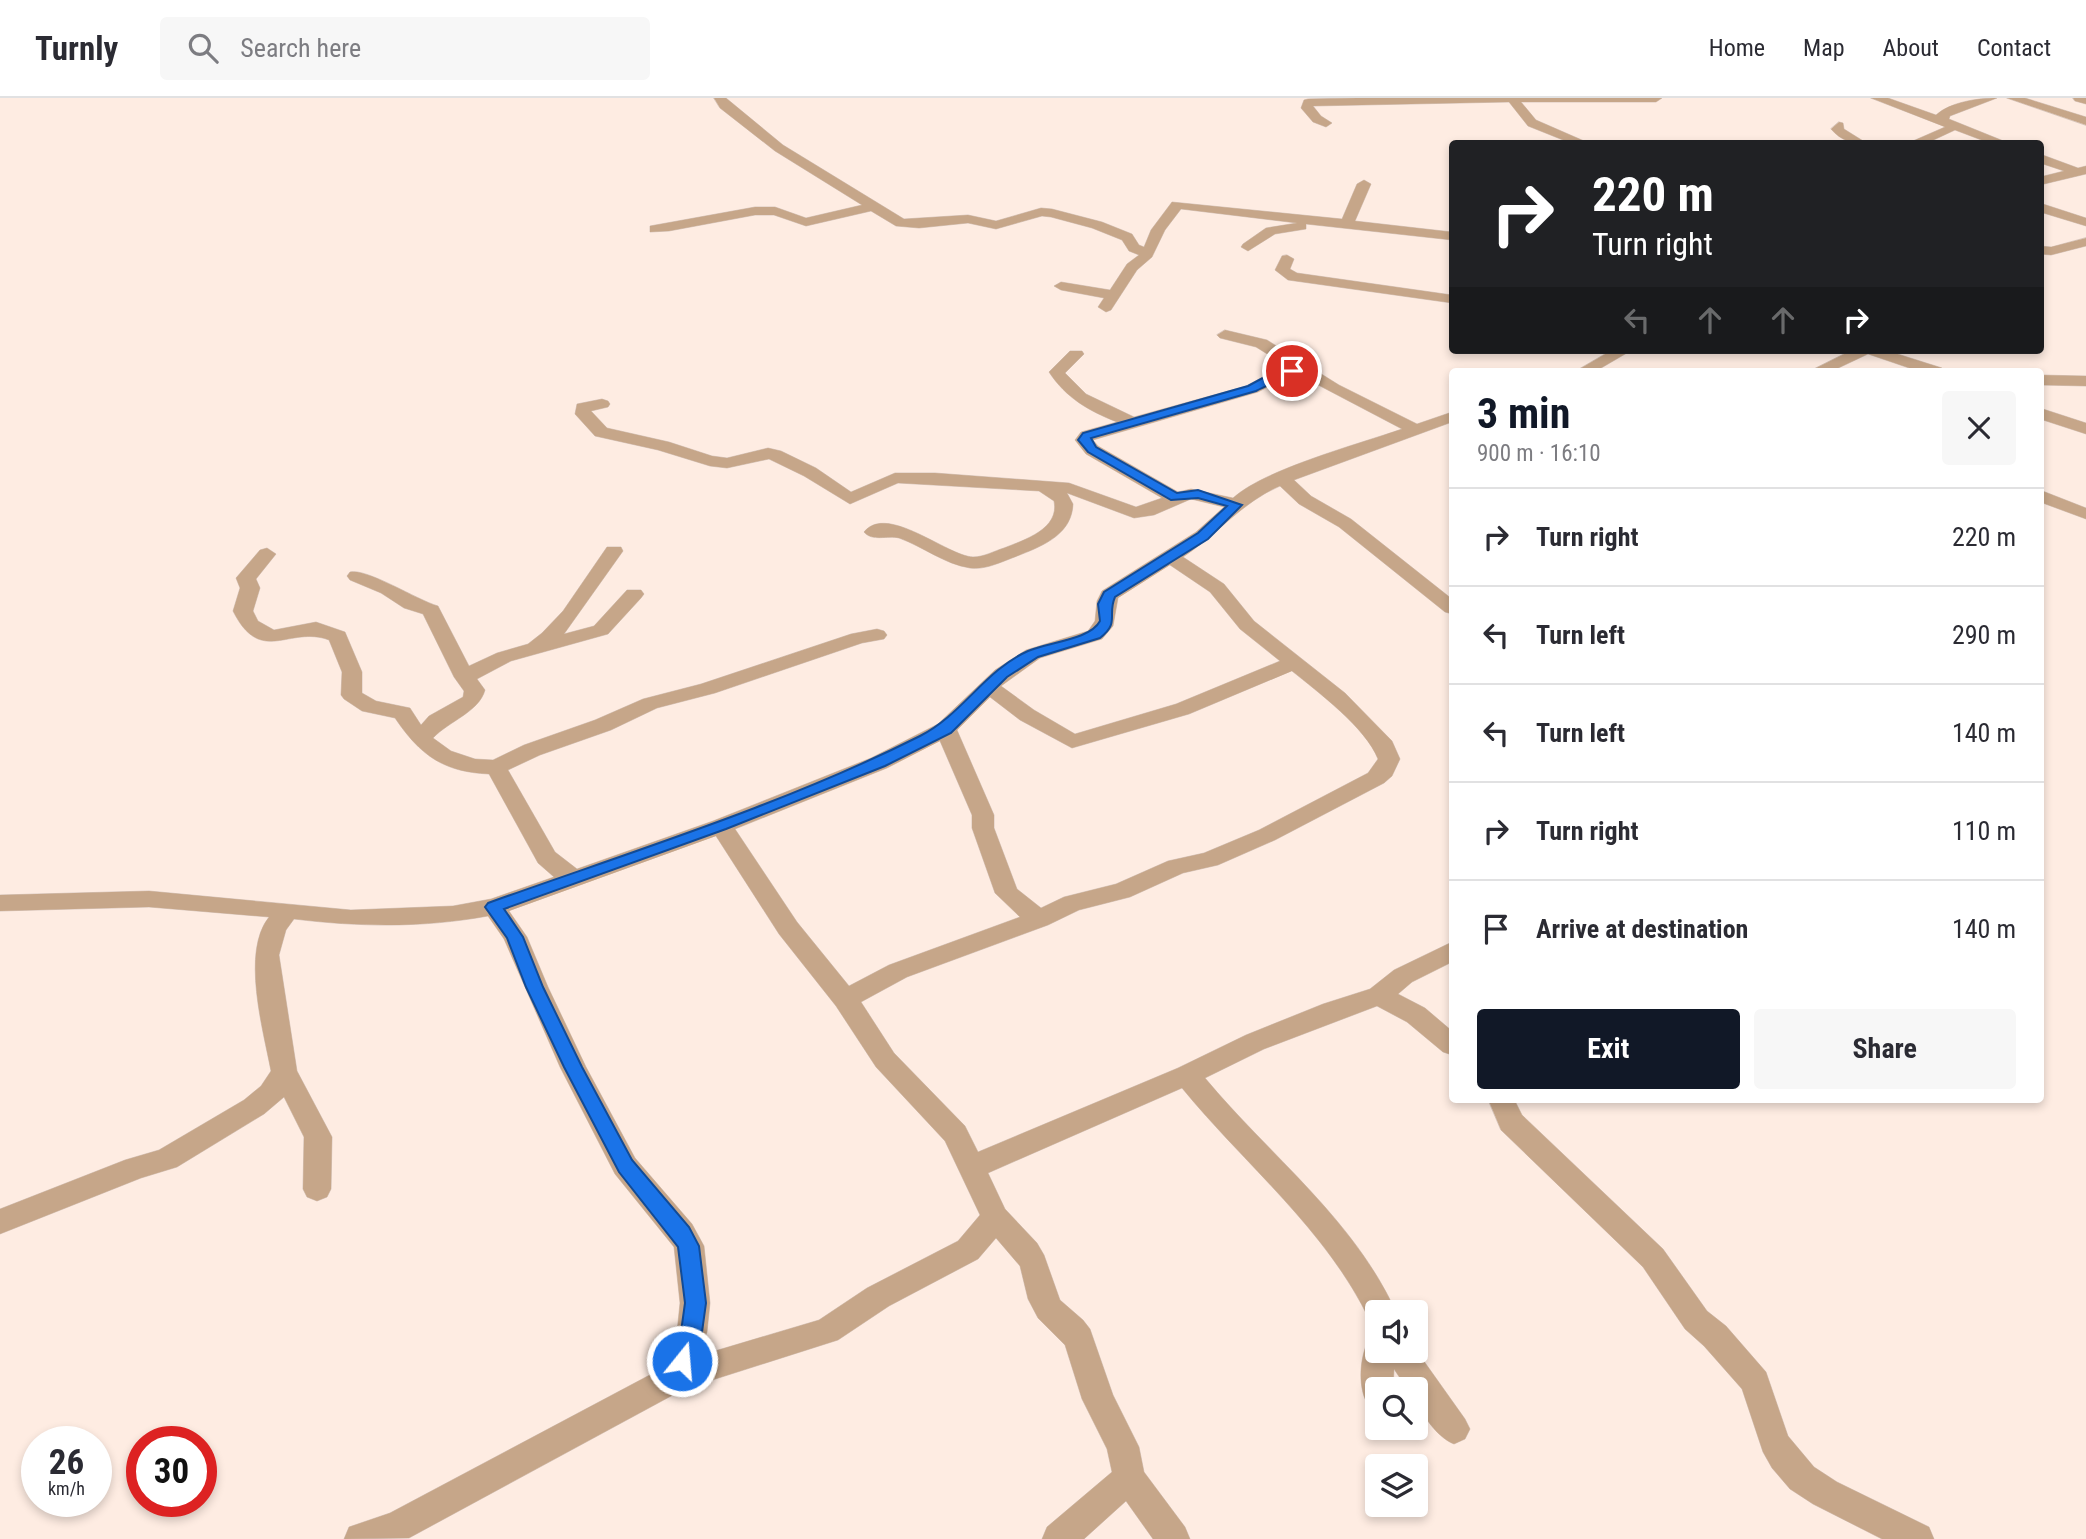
<!DOCTYPE html>
<meta charset="utf-8">
<style>
:root{--surface:#fff;--page:#f7f7f7;--text:#2b2b33;--muted:#7c7c81;--line:#e1e1e2;--accent:#111827}
body{margin:0;font-family:"Roboto Condensed",sans-serif;background:var(--page);color:var(--text);height:100vh;display:flex;flex-direction:column;font-size:26px;white-space:nowrap}
*{box-sizing:border-box;margin:0}
p{font-size:23px;color:var(--muted)}
.icon{flex:none;width:38px;height:38px;fill:none;stroke:currentColor;stroke-width:2;stroke-linecap:round;stroke-linejoin:round}
.map{position:relative;flex:1;overflow:hidden}
.details{position:absolute;left:1449px;top:270px;width:595px;height:735px;display:flex;flex-direction:column;background:var(--surface);border-radius:7px;box-shadow:0 4px 10px #0003}
.details>*{flex:none}
.top-card{position:absolute;left:1449px;top:42px;width:595px;height:214px;border-radius:7px;box-shadow:0 4px 10px #0003;background:#202124;color:#fff;overflow:hidden}
.controls{position:absolute;left:1365px;top:1202px;display:grid;gap:14px}
.controls a{display:grid;place-items:center;width:63px;height:63px;border-radius:7px;background:var(--surface);box-shadow:0 4px 10px #0003;font-size:35px}
.speed{position:absolute;left:21px;top:1328px;display:flex;gap:14px;font-size:35px;font-weight:700;text-align:center}
.speed>*{display:grid;place-content:center;width:91px;height:91px;border-radius:50%;background:var(--surface);box-shadow:0 4px 10px #0003;line-height:1}
.speed small{font-size:18px;font-weight:400}
.speed .limit{border:10px solid #d22;background:#fff;color:#111}
.pin{position:absolute;display:grid;place-items:center;width:60px;height:60px;color:#fff;margin:-30px;border:4px solid #fff;border-radius:50%;box-shadow:0 2px 7px #0007}
.me{position:absolute;width:77px;margin:-38px;rotate:17deg;stroke-linejoin:round;filter:drop-shadow(0 0 5px #0008)}
.turn{display:flex;align-items:center;gap:24px;height:147px;padding:0 28px;font-size:32px}
.turn .icon{width:91px;height:91px;stroke-width:2.5}
.turn b{display:block;font-size:49px;line-height:60px}
.lanes{display:flex;align-items:center;height:66px;padding:0 28px;background:#0003;justify-content:center;gap:35px;direction:ltr}
.lanes .off{opacity:.35}
.round{display:grid;place-items:center;flex:none;width:74px;height:74px;border-radius:7px;background:var(--page)}
.headline{display:flex;align-items:center;justify-content:space-between;height:119px;padding:0 28px}
h1{font-size:42px;font-weight:700;line-height:52px;color:var(--accent)}
.action{display:flex;gap:14px;margin-top:auto;padding:14px 28px}
.action a{flex:1;height:80px;border-radius:7px;background:var(--accent);color:#fff;font-size:28px;font-weight:700;line-height:80px;text-align:center}
.action a+a{background:var(--page);color:var(--text)}
ul{padding:0;list-style:none}
li{display:flex;align-items:center;gap:21px;height:98px;padding:0 28px;border-top:2px solid var(--line)}
li div{flex:1}
li b{display:block;font-size:26px}
li em{font-style:normal}
header{display:flex;align-items:center;gap:42px;box-sizing:border-box;height:98px;padding:0 35px;background:var(--surface);border-bottom:2px solid var(--line)}
header strong{font-size:33px}
nav{display:flex;gap:38px;margin-inline-start:auto;font-size:24px}
.search{width:490px;height:63px;background:var(--page);display:flex;align-items:center;gap:18px;box-sizing:border-box;padding:0 24px;border-radius:7px;color:var(--muted);font-size:26px}
.map>svg:first-child{display:block}
</style>
<header>
<strong>Turnly</strong>
<div class="search"><svg class="icon" aria-label="search" viewBox="0 0 24 24"><circle cx="10" cy="10" r="6"/><path d="M15 15l6 6"/></svg>Search here</div>
<nav><a>Home</a><a>Map</a><a>About</a><a>Contact</a></nav>
</header>
<div class="map">
<svg width="2086" height="1441" viewBox="0 0 2086 1441">
<rect width="100%" height="100%" fill="#feece2"/>
<g fill="none" stroke-linecap="round" stroke-linejoin="round">
<defs>
<g id="minor">
<polygon points="714,0 726,0 783,47 904,121 968,117 996,123 1041,110 1052,111 1102,124 1132,136 1139,147 1144,149 1151,132 1172,104 1342,121 1357,86 1364,82 1371,86 1355,123 1452,134 1452,142 1306,126 1306,131 1275,136 1248,153 1241,149 1243,146 1266,130 1297,125 1181,111 1165,132 1152,159 1137,172 1111,212 1106,214 1098,209 1104,200 1061,192 1054,188 1061,184 1110,192 1127,166 1139,157 1129,153 1122,142 1092,130 1051,119 1042,118 996,131 968,125 919,130 896,128 871,113 806,128 774,117 755,117 669,133 650,134 650,128 755,109 775,109 806,120 862,107 775,53 720,10"/>
<polygon points="1357,0 1662,0 1656,4 1521,4 1536,22 1591,46 1573,46 1528,28 1509,4 1313,8 1321,18 1332,25 1326,29 1313,24 1301,10 1304,2 1308,1"/>
<path d="M 1871,0 L 1888,0 L 1936,17 C 1950,4 1978,0 1997,0 L 1950,18 L 1949,21 L 2011,46 L 1992,46 L 1955,32 L 1925,46 L 1906,46 L 1945,29 Z"/>
<polygon points="2007,0 2025,0 2086,19 2086,27"/>
<polygon points="2073,0 2086,0 2086,6 2075,3"/>
<path d="M 1839,24 L 1843,25 L 1844,31 L 1868,46 C 1853,46 1841,43 1831,31 Z"/>
<polygon points="2040,56 2078,70 2086,68 2086,76 2040,87 2040,79 2064,73 2040,65"/>
<polygon points="2040,105 2086,120 2086,128 2040,114"/>
<polygon points="2086,140 2086,148 2051,157 2040,156 2040,148 2051,149"/>
<polygon points="1287,157 1294,161 1290,171 1297,175 1452,197 1452,205 1288,182 1275,172 1282,158"/>
<path d="M 1225,232 L 1267,242 L 1339,287 L 1417,326 L 1452,314 L 1452,324 L 1294,382 L 1311,398 L 1351,421 L 1452,501 L 1452,516 L 1445,514 L 1339,429 L 1299,406 L 1280,388 C 1242,404 1217,437 1183,459 L 1224,486 L 1254,523 L 1345,595 L 1392,643 L 1400,661 L 1392,678 L 1384,685 L 1275,742 L 1218,767 L 1183,775 L 1130,799 L 1079,812 L 1048,827 L 907,879 L 861,904 L 894,955 L 965,1028 L 978,1054 L 1178,970 L 1246,937 L 1323,906 L 1370,891 L 1394,872 L 1452,844 L 1452,864 L 1412,884 L 1398,896 L 1425,910 L 1452,933 L 1452,957 L 1443,954 L 1407,924 L 1377,908 L 1264,951 L 1205,980 C 1269,1057 1354,1121 1396,1214 L 1377,1214 L 1377,1226 L 1370,1223 C 1327,1132 1245,1067 1182,990 L 988,1075 L 1005,1111 L 1037,1145 L 1044,1157 L 1060,1202 L 1083,1222 L 1090,1231 L 1113,1297 L 1139,1349 L 1144,1374 L 1185,1429 L 1190,1441 L 1153,1441 L 1126,1403 L 1084,1441 L 1042,1441 L 1047,1429 L 1112,1374 L 1107,1351 L 1082,1301 L 1065,1247 L 1038,1220 L 1028,1201 L 1020,1168 L 996,1140 L 978,1161 L 889,1208 L 838,1242 L 684,1291 L 409,1440 L 344,1441 L 349,1429 L 390,1415 L 661,1271 L 677,1234 L 680,1205 L 674,1149 L 615,1076 L 560,969 L 504,841 L 488,818 C 423,830 359,829 294,821 L 286,832 L 279,857 L 297,973 L 332,1039 L 331,1091 L 327,1099 L 317,1103 L 307,1099 L 303,1091 L 304,1039 L 284,999 L 264,1016 L 177,1069 L 141,1080 L 0,1136 L 0,1111 L 125,1062 L 159,1052 L 244,1002 L 261,988 L 271,973 C 263,931 241,854 269,819 L 149,809 L 0,813 L 0,797 L 149,793 L 351,812 L 453,808 L 491,801 L 554,779 L 538,765 L 489,676 C 443,674 420,657 395,620 L 362,613 L 344,601 L 341,597 L 342,574 L 329,542 C 289,527 261,569 233,513 L 240,490 L 236,480 L 260,452 L 267,450 L 276,456 L 256,481 L 260,490 L 253,513 L 258,523 L 274,532 L 316,524 L 345,534 L 362,574 L 362,595 L 376,603 L 410,610 L 421,627 L 429,618 L 463,599 L 464,593 L 454,579 L 423,516 L 404,510 L 381,495 L 350,482 L 347,478 L 350,474 C 367,470 417,502 438,508 L 469,568 L 497,555 L 528,546 L 542,535 L 563,513 L 607,449 L 621,449 L 623,453 L 564,536 L 594,528 L 627,492 L 641,492 L 644,496 L 641,500 L 608,536 L 511,563 L 477,581 L 485,592 C 479,614 449,623 433,640 L 451,653 L 475,661 L 493,662 L 524,647 L 595,622 L 643,601 L 701,586 L 851,536 L 877,531 L 884,533 L 887,537 L 884,541 L 862,545 L 715,595 L 657,610 L 611,632 L 540,657 L 508,672 L 555,754 L 577,771 L 713,723 L 871,660 L 938,626 L 995,572 L 1026,552 L 1088,533 L 1095,523 L 1097,503 L 1102,493 L 1196,434 L 1224,409 L 1191,401 L 1154,417 L 1134,420 L 1067,395 L 1073,406 C 1072,439 1037,450 1012,460 C 999,465 984,472 970,470 C 944,466 924,449 899,440 C 888,437 872,444 864,434 C 887,405 947,458 973,459 C 984,459 994,453 1004,450 C 1024,442 1060,431 1054,403 L 1039,393 L 898,385 L 850,406 L 804,378 L 769,361 L 727,370 L 710,368 L 658,352 L 595,338 L 575,316 L 577,306 L 602,301 L 608,303 L 610,306 L 608,309 L 591,313 L 607,330 L 669,344 L 712,358 L 727,360 L 768,350 L 781,353 L 816,370 L 851,394 L 895,375 L 935,375 L 1069,385 L 1136,409 L 1162,400 L 1086,356 L 1075,342 L 1081,334 L 1117,324 C 1089,313 1066,300 1049,274 L 1070,253 L 1082,253 L 1084,256 L 1065,275 L 1086,296 L 1134,319 L 1246,288 L 1276,272 L 1290,270 L 1256,249 L 1220,240 L 1217,237 ZM 1303,279 L 1402,331 C 1359,346 1265,371 1233,400 L 1191,391 L 1178,394 L 1098,348 L 1093,342 L 1258,294 L 1285,280 ZM 1170,467 L 1210,494 L 1240,531 L 1280,563 L 1176,606 L 1075,636 L 1034,612 L 1001,588 L 1040,560 L 1102,541 L 1113,528 L 1118,500 ZM 1292,573 C 1318,594 1366,630 1378,661 L 1368,675 L 1259,732 L 1204,755 L 1168,763 L 1116,786 L 1064,799 L 1041,810 L 1017,791 L 994,730 L 994,717 L 957,632 L 990,599 L 1020,622 L 1072,650 L 1189,616 ZM 940,643 L 972,717 L 972,730 L 995,795 L 1020,819 L 889,867 L 849,888 L 797,824 L 735,731 L 887,670 ZM 716,738 L 779,836 L 836,908 L 876,969 L 945,1043 L 980,1117 L 958,1143 L 867,1190 L 819,1222 L 698,1258 L 707,1234 L 710,1205 L 704,1148 L 692,1126 L 635,1060 L 586,969 L 548,889 L 527,839 L 509,813 Z"/>
<polygon points="1612,252 1632,252 1596,273 1576,273"/>
<polygon points="1852,252 1885,252 1942,270 1944,273 1918,273 1868,256 1832,273 1810,273"/>
<polygon points="2040,277 2086,278 2086,288 2040,287"/>
<polygon points="2040,310 2086,325 2086,336 2040,321"/>
<polygon points="2040,392 2086,410 2086,421 2040,404"/>
<polygon points="1488,1001 1514,1001 1522,1017 1663,1151 1707,1213 1726,1228 1766,1274 1788,1338 1814,1369 1837,1384 1929,1429 1934,1441 1882,1441 1813,1406 1790,1391 1772,1370 1763,1354 1742,1291 1704,1248 1685,1231 1643,1169 1501,1032"/>
<path d="M 1377,1240 L 1377,1253 L 1416,1252 L 1465,1321 L 1470,1331 L 1465,1341 L 1454,1346 C 1436,1339 1416,1311 1416,1292 L 1408,1292 L 1394,1271 L 1393,1292 L 1377,1292 L 1377,1307 L 1366,1303 C 1358,1286 1360,1260 1368,1243 Z"/>
</g>
</defs>
<use href="#minor" stroke="#d9c8bf" stroke-width="1"/>
<use href="#minor" fill="#c6a689" fill-rule="evenodd"/>
</g>
<path fill="#1a73e8" stroke="#114b97" stroke-width="2" d="M 1292,270 L 1297,273 C 1285,281 1269,286 1256,293 L 1091,340 L 1096,349 L 1177,395 L 1198,392 L 1242,407 L 1208,441 L 1115,499 C 1107,517 1120,525 1100,540 L 1038,559 L 1007,579 L 951,635 L 885,668 L 726,731 L 504,811 L 523,839 L 543,889 L 582,969 L 632,1062 L 689,1129 L 699,1148 L 706,1205 L 702,1234 L 690,1270 L 682,1272 L 674,1270 L 671,1263 L 681,1234 L 685,1205 L 678,1149 L 619,1074 L 564,969 L 526,889 L 507,840 L 485,809 L 488,805 C 633,753 783,707 920,638 C 962,617 985,572 1028,553 C 1048,544 1090,542 1100,523 L 1098,506 L 1104,494 L 1198,435 L 1227,408 L 1198,400 L 1171,402 L 1088,354 L 1078,342 L 1083,335 L 1248,288 L 1272,275 Z"/>
</svg>
<div class="controls">
<a><svg class="icon" aria-label="sound" viewBox="0 0 24 24"><path d="M4 9h4l5-4v14l-5-4H4zM17 9q2 3 0 6"/></svg></a>
<a><svg class="icon" aria-label="search" viewBox="0 0 24 24"><circle cx="10" cy="10" r="6"/><path d="M15 15l6 6"/></svg></a>
<a><svg class="icon" aria-label="layers" viewBox="0 0 24 24"><path d="M12 4l9 5-9 5-9-5zM3 14l9 5 9-5"/></svg></a>
</div>
<div class="speed"><div>26<small>km/h</small></div><div class="limit">30</div></div>
<div class="pin" style="left:1292px;top:273px;background:#d93025"><svg class="icon" aria-label="arrive" viewBox="0 0 24 24"><path d="M6 21V4h12l-3 4 3 4H6"/></svg></div>
<svg class="me" style="left:682px;top:1263px" viewBox="-20 -20 40 40"><circle r="17" fill="#1a73e8" stroke="#fff" stroke-width="3"/><path d="M0-11L8 9 0 5-8 9z" fill="#fff"/></svg>
<div class="top-card">
<div class="turn"><svg class="icon" aria-label="right" viewBox="0 0 24 24"><path d="M7 20v-9h11M14 6l5 5-5 5"/></svg><div><b>220 m</b>Turn right</div></div>
<div class="lanes"><svg class="icon off" aria-label="left" viewBox="0 0 24 24"><path d="M17 20v-9H6M10 6l-5 5 5 5"/></svg><svg class="icon off" aria-label="ahead" viewBox="0 0 24 24"><path d="M12 20V5M6 11l6-6 6 6"/></svg><svg class="icon off" aria-label="ahead" viewBox="0 0 24 24"><path d="M12 20V5M6 11l6-6 6 6"/></svg><svg class="icon" aria-label="right" viewBox="0 0 24 24"><path d="M7 20v-9h11M14 6l5 5-5 5"/></svg></div>
</div>
<section class="details">
<div class="headline"><div><h1>3 min</h1><p>900 m · 16:10</p></div><a class="round"><svg class="icon" aria-label="close" viewBox="0 0 24 24"><path d="M6 6l12 12M18 6L6 18"/></svg></a></div>
<ul>
<li><svg class="icon" aria-label="right" viewBox="0 0 24 24"><path d="M7 20v-9h11M14 6l5 5-5 5"/></svg><div><b>Turn right</b></div><em>220 m</em></li>
<li><svg class="icon" aria-label="left" viewBox="0 0 24 24"><path d="M17 20v-9H6M10 6l-5 5 5 5"/></svg><div><b>Turn left</b></div><em>290 m</em></li>
<li><svg class="icon" aria-label="left" viewBox="0 0 24 24"><path d="M17 20v-9H6M10 6l-5 5 5 5"/></svg><div><b>Turn left</b></div><em>140 m</em></li>
<li><svg class="icon" aria-label="right" viewBox="0 0 24 24"><path d="M7 20v-9h11M14 6l5 5-5 5"/></svg><div><b>Turn right</b></div><em>110 m</em></li>
<li><svg class="icon" aria-label="arrive" viewBox="0 0 24 24"><path d="M6 21V4h12l-3 4 3 4H6"/></svg><div><b>Arrive at destination</b></div><em>140 m</em></li>
</ul>
<div class="action"><a>Exit</a><a>Share</a></div>
</section>
</div>
